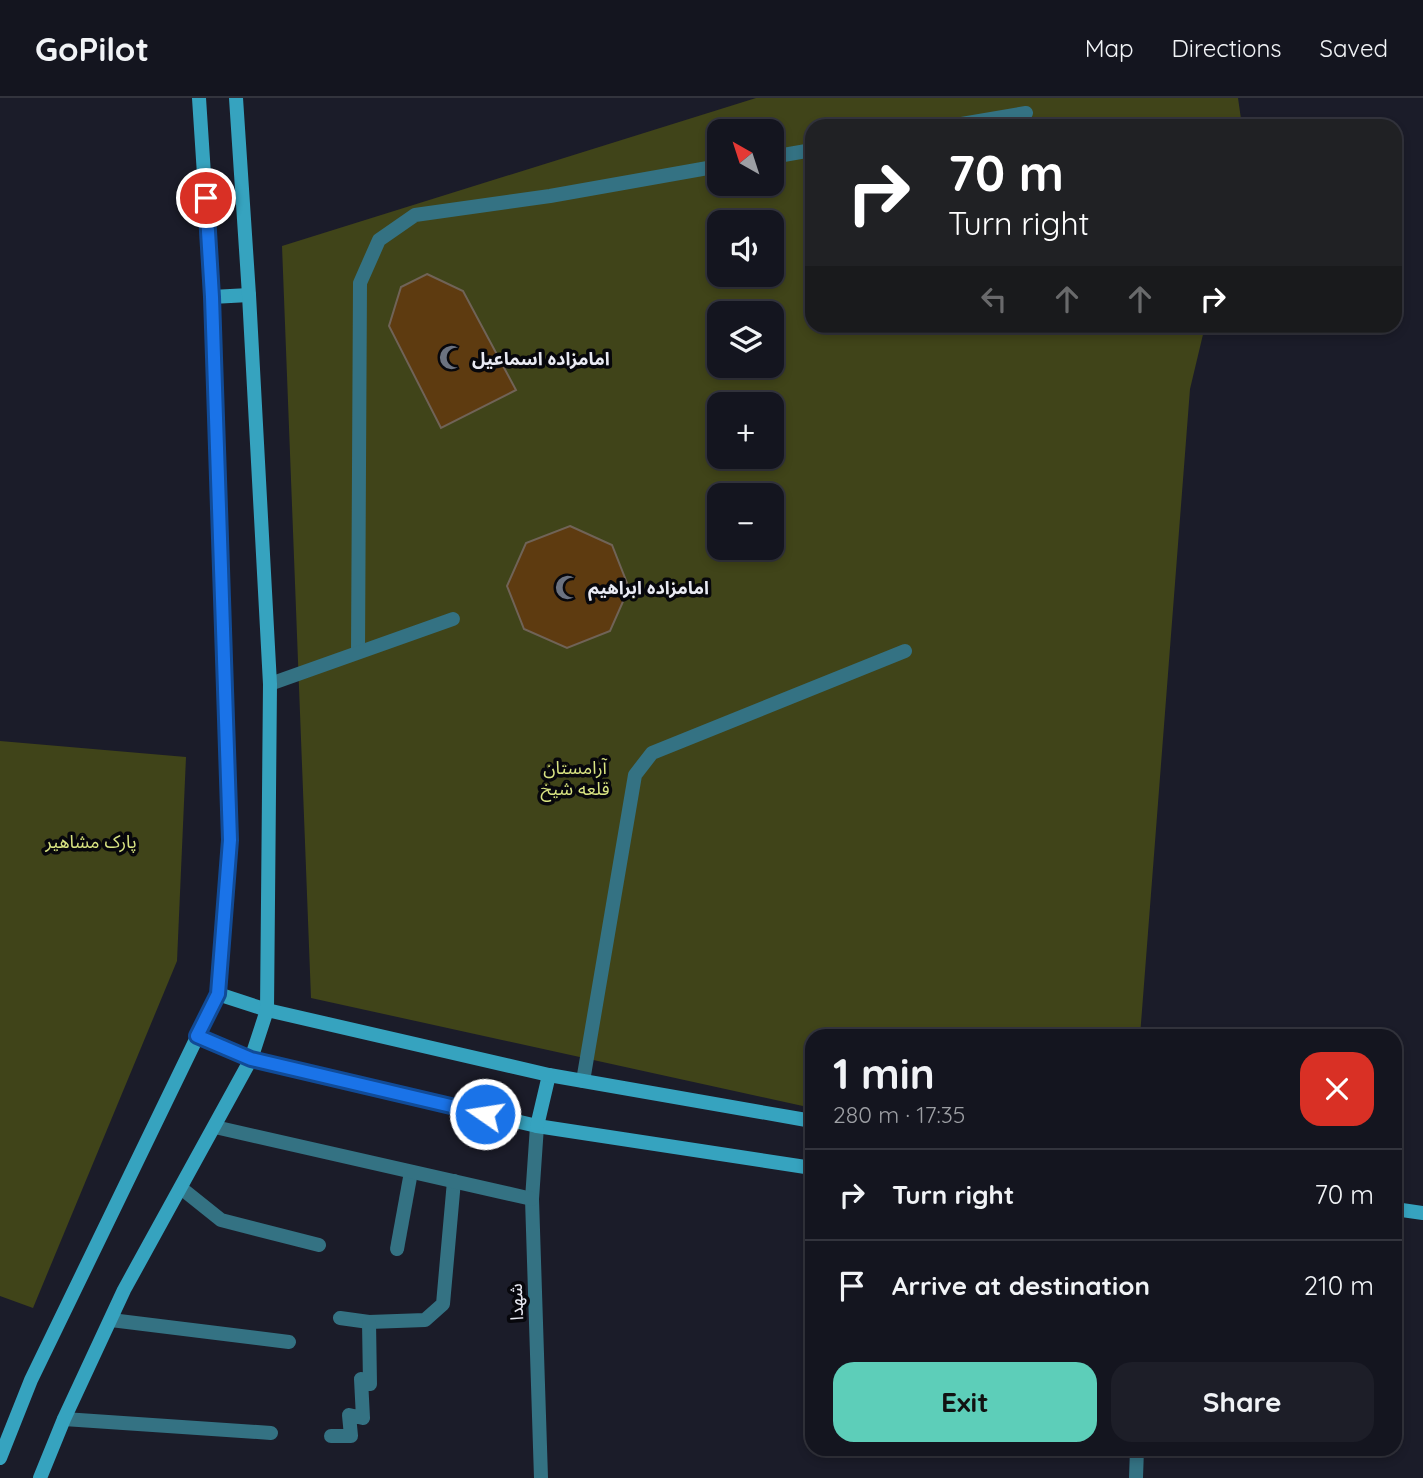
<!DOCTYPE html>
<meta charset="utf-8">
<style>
:root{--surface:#14151f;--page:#1d1e28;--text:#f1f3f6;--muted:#9d9fa4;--line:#33343d;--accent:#5dceb9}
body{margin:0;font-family:Quicksand,"Noto Sans Arabic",sans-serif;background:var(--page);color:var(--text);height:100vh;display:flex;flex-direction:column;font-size:26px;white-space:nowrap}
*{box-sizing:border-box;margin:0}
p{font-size:23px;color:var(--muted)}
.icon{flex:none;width:38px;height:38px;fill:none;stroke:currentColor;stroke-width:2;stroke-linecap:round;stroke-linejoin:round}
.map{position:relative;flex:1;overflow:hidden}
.details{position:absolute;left:805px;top:931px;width:597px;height:427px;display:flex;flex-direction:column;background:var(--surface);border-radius:21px;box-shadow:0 4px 10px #0003,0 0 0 2px var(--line)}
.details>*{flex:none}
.banner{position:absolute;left:805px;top:21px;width:597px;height:214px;border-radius:21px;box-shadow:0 4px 10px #0003,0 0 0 2px var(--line);background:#202124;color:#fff;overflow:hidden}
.needle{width:46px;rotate:321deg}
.fabs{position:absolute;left:707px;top:21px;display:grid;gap:14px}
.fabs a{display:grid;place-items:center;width:77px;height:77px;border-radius:14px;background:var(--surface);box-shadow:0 4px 10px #0003,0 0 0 2px var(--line);font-size:35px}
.pin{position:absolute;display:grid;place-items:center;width:60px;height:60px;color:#fff;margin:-30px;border:4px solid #fff;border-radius:50%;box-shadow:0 2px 7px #0007}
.me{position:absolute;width:77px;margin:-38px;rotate:283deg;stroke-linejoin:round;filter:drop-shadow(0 0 5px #0008)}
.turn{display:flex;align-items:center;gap:24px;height:147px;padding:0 28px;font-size:32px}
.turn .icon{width:91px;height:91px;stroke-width:2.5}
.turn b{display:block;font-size:49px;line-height:60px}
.lanes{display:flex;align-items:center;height:66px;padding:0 28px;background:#0003;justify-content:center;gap:35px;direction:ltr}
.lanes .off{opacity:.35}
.round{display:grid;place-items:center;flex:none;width:74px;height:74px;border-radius:21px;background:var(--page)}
.summary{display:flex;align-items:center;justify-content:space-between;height:119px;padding:0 28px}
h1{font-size:42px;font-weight:700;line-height:52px}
.button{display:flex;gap:14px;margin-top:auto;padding:14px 28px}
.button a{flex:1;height:80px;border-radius:21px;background:var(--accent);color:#111;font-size:28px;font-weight:700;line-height:80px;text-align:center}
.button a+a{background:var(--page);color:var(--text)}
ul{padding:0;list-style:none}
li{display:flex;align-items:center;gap:21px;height:91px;padding:0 28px;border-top:2px solid var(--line)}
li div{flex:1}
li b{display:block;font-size:26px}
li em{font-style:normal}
header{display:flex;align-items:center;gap:42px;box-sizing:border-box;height:98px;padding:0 35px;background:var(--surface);border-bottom:2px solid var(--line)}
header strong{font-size:33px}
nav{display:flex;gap:38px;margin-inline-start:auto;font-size:24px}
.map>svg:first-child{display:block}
</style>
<header>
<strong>GoPilot</strong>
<nav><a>Map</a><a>Directions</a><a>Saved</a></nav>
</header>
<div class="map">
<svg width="1423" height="1380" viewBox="0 0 1423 1380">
<rect width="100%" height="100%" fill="#1b1c29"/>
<g fill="#404419" fill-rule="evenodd">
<path d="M 756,0 L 1238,0 L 1242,28 L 812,28 L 812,228 L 1205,228 L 1190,291 L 1140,938 L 812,938 L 812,1010 L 311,900 L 282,148 ZM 719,33 L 772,33 L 772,86 L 719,86 ZM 719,124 L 772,124 L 772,177 L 719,177 ZM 719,215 L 772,215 L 772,268 L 719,268 ZM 719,306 L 772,306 L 772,359 L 719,359 ZM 719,397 L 772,397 L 772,450 L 719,450 Z"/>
<polygon points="0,643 186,659 177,863 33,1210 0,1198"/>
</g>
<g fill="#5e3b10" stroke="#706357" stroke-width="2">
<polygon points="427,176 463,193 516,292 441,330 389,228 401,189"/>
<polygon points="570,428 612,447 629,490 610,533 567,550 524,531 507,488 526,445"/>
</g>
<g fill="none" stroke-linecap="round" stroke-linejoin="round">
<g stroke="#347283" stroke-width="14">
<polyline points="950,28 1026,15"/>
<polyline points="772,59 812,52"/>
<polyline points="358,554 360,185 379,142 415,117 550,98 719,68"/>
<polyline points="270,586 453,521"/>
<polyline points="583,983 635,677 652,655 905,553"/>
<polyline points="181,1090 221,1122 319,1147"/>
<polyline points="397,1151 411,1074"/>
<polyline points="340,1220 369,1224 425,1222 443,1206 454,1083"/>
<polyline points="111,1222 289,1244"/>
<polyline points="64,1321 271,1335"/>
<polyline points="331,1338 351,1338 349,1317 363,1320 361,1281 370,1286 369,1224"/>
</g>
<g stroke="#347283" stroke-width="14">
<polyline points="537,1028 532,1101 541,1380"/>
<polyline points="215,1029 532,1101"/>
<polyline points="1136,1380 1137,1351"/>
</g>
<g stroke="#36a3bf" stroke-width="14">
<polyline points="199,0 212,199 230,742 218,896"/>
<polyline points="212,199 249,197"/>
<polyline points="197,938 251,961 537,1028 812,1070"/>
<polyline points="537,1028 549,977"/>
<polyline points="1395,1111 1423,1115"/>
<polyline points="0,1360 31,1282 218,896 267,912 549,977 812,1023"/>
<polyline points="40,1380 64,1321 124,1192 251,961 267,912 270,586 249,197 236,0"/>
</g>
</g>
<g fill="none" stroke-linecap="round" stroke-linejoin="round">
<defs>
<polyline id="route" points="206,100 212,199 230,742 218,896 197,938 251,961 485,1016"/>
</defs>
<use href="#route" stroke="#114b97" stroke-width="18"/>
<use href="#route" stroke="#1a73e8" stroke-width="12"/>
</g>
<defs>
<symbol id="mosque-bare" viewBox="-9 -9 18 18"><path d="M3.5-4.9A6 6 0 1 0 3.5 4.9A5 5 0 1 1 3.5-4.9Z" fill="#6b7280" stroke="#07070c" stroke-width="2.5" paint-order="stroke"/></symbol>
</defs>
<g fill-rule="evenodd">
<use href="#mosque-bare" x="434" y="242" width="35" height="35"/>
<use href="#mosque-bare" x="550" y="472" width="35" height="35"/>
</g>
<g text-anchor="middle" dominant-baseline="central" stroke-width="7" stroke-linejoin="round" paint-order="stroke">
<g font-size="18" font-weight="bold" fill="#e9eaf3" stroke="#07070c" text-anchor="start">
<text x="472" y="260">امامزاده اسماعیل</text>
<text x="588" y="489">امامزاده ابراهیم</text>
</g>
<g font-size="18" fill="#d9e482" stroke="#07070c">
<text x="575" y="669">آرامستان<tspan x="575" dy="21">قلعه شیخ</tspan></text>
<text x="91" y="743">پارک مشاهیر</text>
</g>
<g font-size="18" fill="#e9eaf3" stroke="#07070c">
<text transform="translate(516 1204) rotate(-92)">شهدا</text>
</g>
</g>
</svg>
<div class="fabs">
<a><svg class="needle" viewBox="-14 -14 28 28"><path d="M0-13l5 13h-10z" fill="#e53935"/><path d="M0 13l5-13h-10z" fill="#9d9fa4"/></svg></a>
<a><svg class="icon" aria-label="sound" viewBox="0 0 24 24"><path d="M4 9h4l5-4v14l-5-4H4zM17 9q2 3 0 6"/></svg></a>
<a><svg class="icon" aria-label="layers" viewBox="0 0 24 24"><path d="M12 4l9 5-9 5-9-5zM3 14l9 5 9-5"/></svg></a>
<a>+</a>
<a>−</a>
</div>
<div class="pin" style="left:206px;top:100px;background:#d93025"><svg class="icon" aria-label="arrive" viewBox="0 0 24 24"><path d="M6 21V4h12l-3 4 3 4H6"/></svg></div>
<svg class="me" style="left:485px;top:1016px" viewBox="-20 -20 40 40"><circle r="17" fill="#1a73e8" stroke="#fff" stroke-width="3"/><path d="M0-11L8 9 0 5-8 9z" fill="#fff"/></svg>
<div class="banner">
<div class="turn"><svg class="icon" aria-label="right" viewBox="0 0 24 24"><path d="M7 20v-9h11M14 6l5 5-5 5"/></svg><div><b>70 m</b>Turn right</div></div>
<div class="lanes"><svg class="icon off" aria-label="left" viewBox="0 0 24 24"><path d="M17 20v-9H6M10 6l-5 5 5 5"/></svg><svg class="icon off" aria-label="ahead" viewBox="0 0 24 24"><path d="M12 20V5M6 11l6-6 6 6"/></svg><svg class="icon off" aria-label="ahead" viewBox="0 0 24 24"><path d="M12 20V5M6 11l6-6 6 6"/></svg><svg class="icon" aria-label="right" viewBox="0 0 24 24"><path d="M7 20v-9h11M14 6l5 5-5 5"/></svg></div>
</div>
<section class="details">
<div class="summary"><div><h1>1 min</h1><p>280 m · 17:35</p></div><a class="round" style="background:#d93025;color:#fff"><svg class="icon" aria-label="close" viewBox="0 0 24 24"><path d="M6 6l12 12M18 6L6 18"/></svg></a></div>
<ul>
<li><svg class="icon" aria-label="right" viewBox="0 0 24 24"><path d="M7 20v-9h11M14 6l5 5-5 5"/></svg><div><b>Turn right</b></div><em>70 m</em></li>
<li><svg class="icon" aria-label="arrive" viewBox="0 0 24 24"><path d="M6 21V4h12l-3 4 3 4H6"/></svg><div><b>Arrive at destination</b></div><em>210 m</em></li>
</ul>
<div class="button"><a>Exit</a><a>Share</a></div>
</section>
</div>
